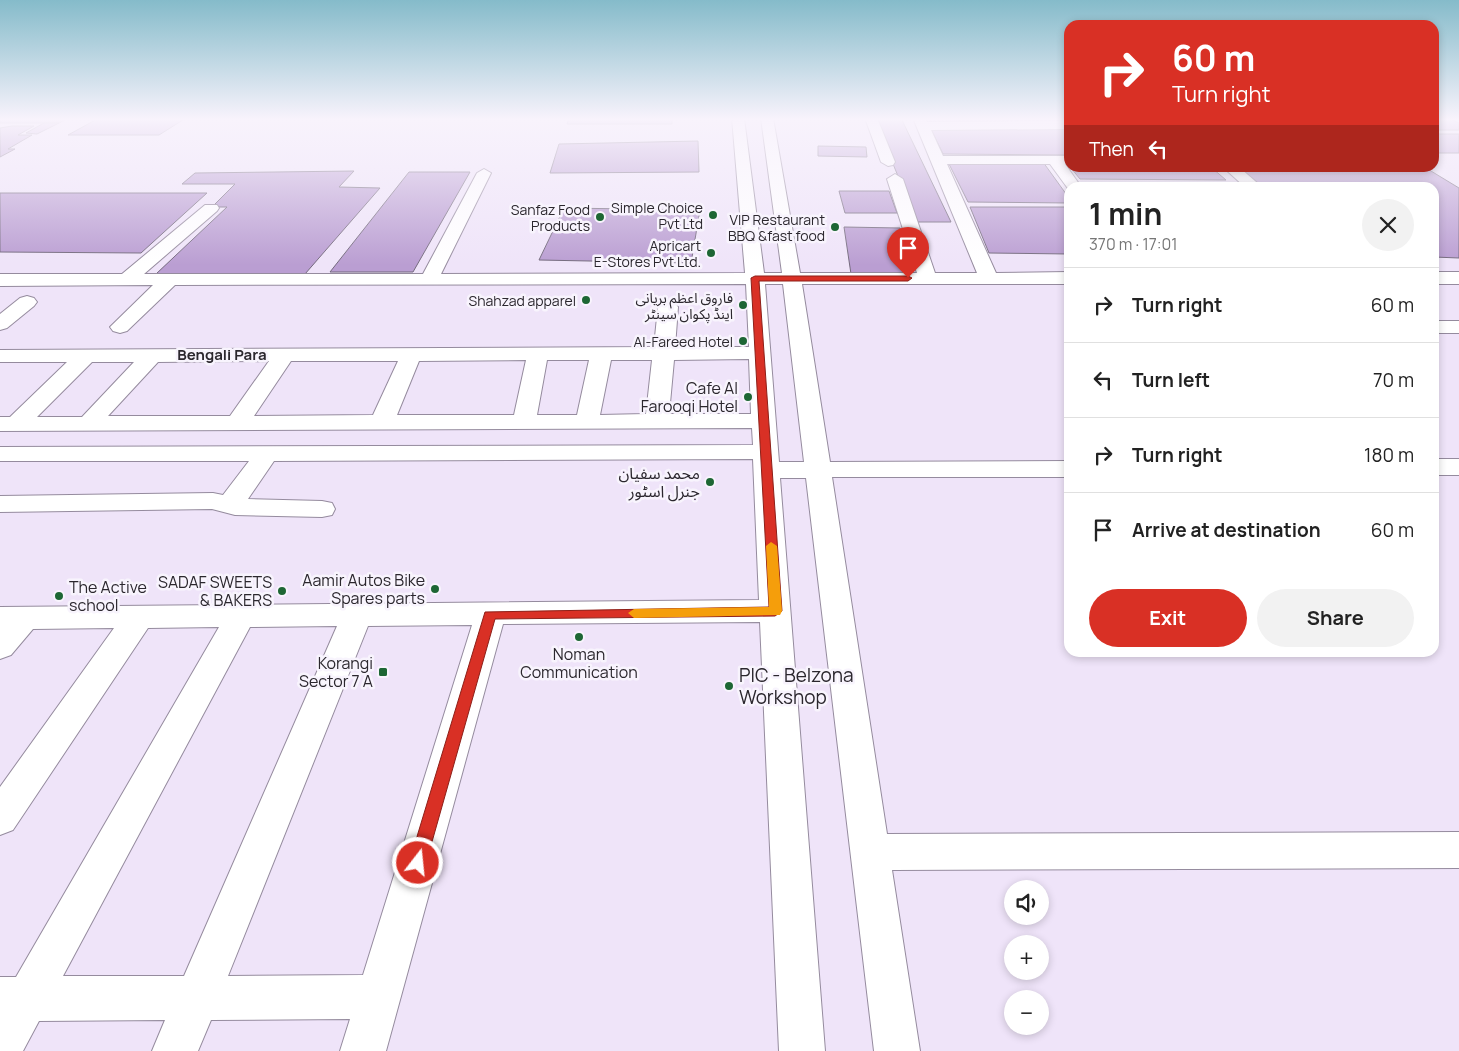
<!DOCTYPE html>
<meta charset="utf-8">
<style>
:root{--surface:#fff;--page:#f2f2f2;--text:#222;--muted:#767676;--line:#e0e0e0;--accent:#d93025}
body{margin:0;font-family:Manrope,"Noto Sans Arabic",sans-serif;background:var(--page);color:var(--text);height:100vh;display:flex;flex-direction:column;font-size:19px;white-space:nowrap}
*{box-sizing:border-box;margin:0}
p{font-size:16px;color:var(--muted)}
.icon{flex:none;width:28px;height:28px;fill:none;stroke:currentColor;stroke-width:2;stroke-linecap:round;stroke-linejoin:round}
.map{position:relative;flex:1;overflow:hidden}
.side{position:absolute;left:1064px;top:182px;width:375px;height:475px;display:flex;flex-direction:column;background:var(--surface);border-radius:15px;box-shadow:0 2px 8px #0003}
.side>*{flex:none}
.top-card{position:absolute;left:1064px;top:20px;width:375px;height:152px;border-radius:15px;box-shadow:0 2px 8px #0003;background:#d93025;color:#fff;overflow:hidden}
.fabs{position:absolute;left:1004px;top:880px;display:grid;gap:10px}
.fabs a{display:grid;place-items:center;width:45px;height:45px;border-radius:50%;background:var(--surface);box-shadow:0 2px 8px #0003;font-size:25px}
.pin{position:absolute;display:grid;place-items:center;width:42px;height:42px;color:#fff;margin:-51px -21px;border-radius:50% 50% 50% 0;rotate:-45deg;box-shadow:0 0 5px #0007}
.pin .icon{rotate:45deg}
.me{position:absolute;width:55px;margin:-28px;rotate:16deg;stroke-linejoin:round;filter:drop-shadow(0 0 4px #0008)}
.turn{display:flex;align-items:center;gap:18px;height:105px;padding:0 25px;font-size:22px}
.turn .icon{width:65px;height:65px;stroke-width:2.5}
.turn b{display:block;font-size:35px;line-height:42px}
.then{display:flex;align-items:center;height:48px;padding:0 25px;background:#0003;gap:10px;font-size:19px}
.round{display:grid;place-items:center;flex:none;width:52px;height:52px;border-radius:26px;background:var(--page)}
.headline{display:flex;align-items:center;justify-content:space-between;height:85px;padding:0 25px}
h1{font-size:30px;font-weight:700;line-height:38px}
.button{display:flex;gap:10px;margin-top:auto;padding:10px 25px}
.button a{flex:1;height:58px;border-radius:30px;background:var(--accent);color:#fff;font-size:20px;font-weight:700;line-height:58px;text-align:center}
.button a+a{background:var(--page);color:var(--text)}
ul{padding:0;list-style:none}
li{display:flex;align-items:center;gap:15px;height:75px;padding:0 25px;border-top:1px solid var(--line)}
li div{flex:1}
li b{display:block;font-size:19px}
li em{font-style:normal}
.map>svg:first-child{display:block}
</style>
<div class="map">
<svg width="1459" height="1051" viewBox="0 0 1459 1051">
<rect width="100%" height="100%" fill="#efe4f9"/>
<g fill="#ba9ed2" stroke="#73697c">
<polygon points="0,118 69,118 59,123 0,123"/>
<polygon points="99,118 186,118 159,135 68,135"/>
<polygon points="569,118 672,118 672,124 567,124"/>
<rect x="814" y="118" width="45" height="1"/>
<polygon points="874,118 901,118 951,222 917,222"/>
<polygon points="958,118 1050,118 1053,121 960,121"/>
<polygon points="1434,118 1448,118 1459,123 1459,130 1434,130"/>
<polygon points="44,123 59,123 37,134 26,133"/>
<polygon points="12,126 34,126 18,135 32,135 8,149 15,149 0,157 0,128"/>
<polygon points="930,127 1064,128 1069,133 1069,155 943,154"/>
<rect x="1434" y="134" width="25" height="19"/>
<polygon points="698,141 699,172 550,173 559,144"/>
<polygon points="818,146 866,147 867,157 818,156"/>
<polygon points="948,162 1043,162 1069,198 1069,203 968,202"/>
<polygon points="1071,168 1212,168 1226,180 1080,179"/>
<polygon points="1237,168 1426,168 1459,188 1459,258 1434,257 1434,188 1260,188"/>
<polygon points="354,171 339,187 380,188 305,274 156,274 227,207 212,207 235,184 182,184 195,173"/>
<polygon points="409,172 470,172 413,272 330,272"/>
<polygon points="839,191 889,191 897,213 845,213"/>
<polygon points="0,193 207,193 141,253 0,252"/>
<polygon points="970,207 1069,207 1069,254 989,253"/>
<polygon points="564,208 700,210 691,263 539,260"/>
<polygon points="844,227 900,228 913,275 851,274"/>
</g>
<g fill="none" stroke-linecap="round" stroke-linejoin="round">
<defs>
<g id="minor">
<path d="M 732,118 L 744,118 L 764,273 L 782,273 L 761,118 L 773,118 L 800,273 L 917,273 L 887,179 L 895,174 L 903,179 L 935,273 L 977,273 L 913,118 L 925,118 L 927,122 L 1069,121 L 1069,129 L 931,130 L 943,156 L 1069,156 L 1069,164 L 1065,164 L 1082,188 L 1069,188 L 1069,190 L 1050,164 L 947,164 L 996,273 L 1069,272 L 1069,284 L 802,284 L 830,462 L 1069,461 L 1069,477 L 832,477 L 887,834 L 1459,832 L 1459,868 L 892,870 L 920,1051 L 874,1051 L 806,478 L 780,478 L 825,1051 L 779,1051 L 760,622 L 503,624 L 386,1051 L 340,1051 L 350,1019 L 211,1020 L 198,1051 L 152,1051 L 165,1020 L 39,1021 L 23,1051 L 0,1051 L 0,977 L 16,977 L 219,627 L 148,628 L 13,830 L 0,835 L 0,787 L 114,628 L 33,629 L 11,655 L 0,659 L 0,607 L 759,600 L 753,459 L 274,461 L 248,499 L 322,501 L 332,503 L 335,509 L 332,515 L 322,517 L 235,515 L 212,509 L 0,512 L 0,496 L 213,493 L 223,495 L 249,461 L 0,461 L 0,447 L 753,445 L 752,428 L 0,431 L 0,417 L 10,417 L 67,362 L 0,362 L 0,350 L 654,347 L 658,307 L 661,303 L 675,303 L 678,307 L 675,347 L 749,347 L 746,284 L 175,285 L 127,331 L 120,333 L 113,331 L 110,327 L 153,285 L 0,286 L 0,274 L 122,274 L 205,205 L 217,205 L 219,208 L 217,211 L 144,274 L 423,274 L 477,173 L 484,169 L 491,173 L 441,274 L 745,273 ZM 765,284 L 783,284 L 804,462 L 779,462 ZM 749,359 L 751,414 L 669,414 L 674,360 ZM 526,360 L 514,415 L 397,415 L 419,361 ZM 547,360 L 589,360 L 577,415 L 537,415 ZM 611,360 L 652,360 L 646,414 L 600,415 ZM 269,361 L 230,416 L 108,416 L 158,362 ZM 291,361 L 398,361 L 373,415 L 254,416 ZM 92,362 L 134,362 L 82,417 L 37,417 ZM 472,625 L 363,975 L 228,976 L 368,626 ZM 337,626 L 184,976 L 63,976 L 250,627 Z"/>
<polygon points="865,118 877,118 895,162 893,165 888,166 881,162"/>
<polygon points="1224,168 1240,168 1263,188 1246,188"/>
<rect x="1434" y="272" width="25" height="12"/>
<polygon points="27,296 34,298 37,302 34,306 7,328 0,330 0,314 20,298"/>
<rect x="1434" y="321" width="25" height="12"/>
<rect x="1434" y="459" width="25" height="16"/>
</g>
</defs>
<use href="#minor" stroke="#958b9e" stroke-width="2"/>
<use href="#minor" fill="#fff" fill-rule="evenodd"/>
</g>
<linearGradient id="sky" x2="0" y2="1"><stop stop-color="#85bbca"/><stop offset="0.45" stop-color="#f8f3fc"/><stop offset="1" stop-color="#f8f3fc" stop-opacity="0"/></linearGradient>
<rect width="1459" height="265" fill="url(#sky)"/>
<polygon fill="#d93025" stroke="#8d1f18" points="755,276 908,276 912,278 908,281 759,281 782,611 775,616 495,619 426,863 423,868 418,870 412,868 409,863 485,612 769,607 751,278"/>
<polygon fill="#f59e0b" points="771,542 777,546 782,611 780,615 634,618 628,613 634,609 769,607 766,546"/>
<g fill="#1d6634" stroke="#f8f4fd" stroke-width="2">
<circle cx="713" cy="215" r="5"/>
<circle cx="600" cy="217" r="5"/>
<circle cx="835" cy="227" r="5"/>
<circle cx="711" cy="253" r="5"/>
<circle cx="586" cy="300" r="5"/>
<circle cx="743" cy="305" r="5"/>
<circle cx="743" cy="341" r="5"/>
<circle cx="748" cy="397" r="5"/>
<circle cx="710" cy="482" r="5"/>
<circle cx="435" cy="589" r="5"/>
<circle cx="282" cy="591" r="5"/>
<circle cx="59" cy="596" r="5"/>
<circle cx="579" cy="637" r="5"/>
<rect x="378" y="667" width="10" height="10" rx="2.5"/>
<circle cx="729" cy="686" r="5"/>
</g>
<g text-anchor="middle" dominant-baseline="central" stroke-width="5" stroke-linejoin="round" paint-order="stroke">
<g font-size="14" fill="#2b272e" stroke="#f8f4fd" text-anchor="end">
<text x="703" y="207">Simple Choice<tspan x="703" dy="16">Pvt Ltd</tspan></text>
<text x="590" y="209">Sanfaz Food<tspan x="590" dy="16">Products</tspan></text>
<text x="825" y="219">VIP Restaurant<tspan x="825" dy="16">BBQ &amp;fast food</tspan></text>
<text x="701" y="245">Apricart<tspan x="701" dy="16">E-Stores Pvt Ltd.</tspan></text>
<text x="733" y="297">فاروق اعظم بریانی<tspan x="733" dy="16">اینڈ پکوان سینٹر</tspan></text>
<text x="576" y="300">Shahzad apparel</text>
<text x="733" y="341">Al-Fareed Hotel</text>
</g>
<g font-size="15" font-weight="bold" fill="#2b272e" stroke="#f8f4fd">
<text x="222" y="354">Bengali Para</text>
</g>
<g font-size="16" fill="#2b272e" stroke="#f8f4fd" text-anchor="end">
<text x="738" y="388">Cafe Al<tspan x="738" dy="18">Farooqi Hotel</tspan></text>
<text x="700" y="473">محمد سفیان<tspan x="700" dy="18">جنرل اسٹور</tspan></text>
<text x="425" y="580">Aamir Autos Bike<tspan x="425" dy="18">Spares parts</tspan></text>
<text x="272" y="582">SADAF SWEETS<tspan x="272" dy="18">&amp; BAKERS</tspan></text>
<text x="69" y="587" text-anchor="start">The Active<tspan x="69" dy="18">school</tspan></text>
<text x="579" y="654" text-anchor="middle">Noman<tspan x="579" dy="18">Communication</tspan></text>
<text x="373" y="663">Korangi<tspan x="373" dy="18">Sector 7 A</tspan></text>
</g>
<g font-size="19" fill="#2b272e" stroke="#f8f4fd" text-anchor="start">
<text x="739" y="675">PIC - Belzona<tspan x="739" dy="22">Workshop</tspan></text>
</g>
</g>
</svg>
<div class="fabs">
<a><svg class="icon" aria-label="sound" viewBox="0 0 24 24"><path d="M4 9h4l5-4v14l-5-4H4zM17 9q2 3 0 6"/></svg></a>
<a>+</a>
<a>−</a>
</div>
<div class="pin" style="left:908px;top:278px;background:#d93025"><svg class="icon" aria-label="arrive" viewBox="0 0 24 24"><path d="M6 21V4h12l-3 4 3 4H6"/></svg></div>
<svg class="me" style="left:418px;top:863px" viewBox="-20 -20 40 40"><circle r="17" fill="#d93025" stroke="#fff" stroke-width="3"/><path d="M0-11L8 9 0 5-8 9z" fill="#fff"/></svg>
<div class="top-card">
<div class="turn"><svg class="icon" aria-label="right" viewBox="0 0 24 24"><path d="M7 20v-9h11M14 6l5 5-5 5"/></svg><div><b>60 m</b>Turn right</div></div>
<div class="then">Then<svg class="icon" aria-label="left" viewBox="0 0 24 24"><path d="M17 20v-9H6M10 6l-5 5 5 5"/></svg></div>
</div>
<section class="side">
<div class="headline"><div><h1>1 min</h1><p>370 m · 17:01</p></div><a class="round"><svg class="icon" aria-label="close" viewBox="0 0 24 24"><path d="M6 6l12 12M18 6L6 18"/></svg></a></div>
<ul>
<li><svg class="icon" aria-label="right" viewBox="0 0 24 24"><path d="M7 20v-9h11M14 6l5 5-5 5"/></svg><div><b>Turn right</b></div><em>60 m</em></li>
<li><svg class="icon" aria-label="left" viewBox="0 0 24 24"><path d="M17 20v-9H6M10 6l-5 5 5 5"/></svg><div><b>Turn left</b></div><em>70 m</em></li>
<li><svg class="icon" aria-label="right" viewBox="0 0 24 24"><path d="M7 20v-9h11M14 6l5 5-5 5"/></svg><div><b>Turn right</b></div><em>180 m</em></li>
<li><svg class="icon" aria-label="arrive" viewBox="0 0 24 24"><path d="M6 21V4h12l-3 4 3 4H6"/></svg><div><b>Arrive at destination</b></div><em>60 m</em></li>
</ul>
<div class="button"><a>Exit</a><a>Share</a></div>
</section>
</div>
